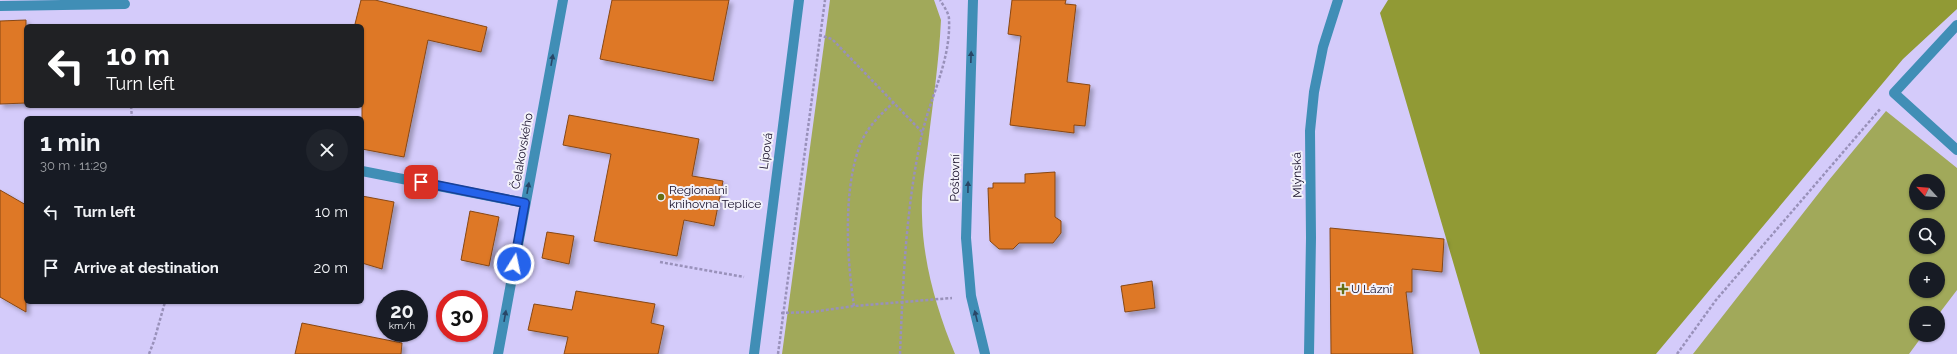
<!DOCTYPE html>
<meta charset="utf-8">
<style>
:root{--surface:#171b24;--page:#20242c;--text:#f1f3f6;--muted:#9ea1a6}
body{margin:0;font-family:Raleway,sans-serif;background:var(--page);color:var(--text);height:100vh;display:flex;flex-direction:column;font-size:15px;white-space:nowrap}
*{box-sizing:border-box;margin:0}
p{font-size:13px;color:var(--muted)}
.icon{flex:none;width:22px;height:22px;fill:none;stroke:currentColor;stroke-width:2;stroke-linecap:round;stroke-linejoin:round}
.map{position:relative;flex:1;overflow:hidden}
.details{position:absolute;left:24px;top:116px;width:340px;height:188px;display:flex;flex-direction:column;background:var(--surface);border-radius:6px;box-shadow:0 1px 3px #0004}
.details>*{flex:none}
.hud{position:absolute;left:24px;top:24px;width:340px;height:84px;border-radius:6px;box-shadow:0 1px 3px #0004;background:#202124;color:#fff;overflow:hidden}
.needle{width:26px;rotate:296deg}
.buttons{position:absolute;left:1909px;top:174px;display:grid;gap:8px}
.buttons a{display:grid;place-items:center;width:36px;height:36px;border-radius:50%;background:var(--surface);box-shadow:0 1px 3px #0004;font-size:20px}
.speed{position:absolute;left:376px;top:290px;display:flex;gap:8px;font-size:20px;font-weight:700;text-align:center}
.speed>*{display:grid;place-content:center;width:52px;height:52px;border-radius:50%;background:var(--surface);box-shadow:0 1px 3px #0004;line-height:1}
.speed small{font-size:10px;font-weight:400}
.speed .limit{border:6px solid #d22;background:#fff;color:#111}
.pin{position:absolute;display:grid;place-items:center;width:34px;height:34px;color:#fff;margin:-17px;border-radius:8px;box-shadow:0 2px 6px #0006}
.me{position:absolute;width:44px;margin:-22px;rotate:10deg;stroke-linejoin:round;filter:drop-shadow(0 0 3px #0008)}
.turn{display:flex;align-items:center;gap:14px;height:84px;padding:0 16px;font-size:18px}
.turn .icon{width:52px;height:52px;stroke-width:2.5}
.turn b{display:block;font-size:28px;line-height:34px}
.round{display:grid;place-items:center;flex:none;width:42px;height:42px;border-radius:21px;background:var(--page)}
.head{display:flex;align-items:center;justify-content:space-between;height:68px;padding:0 16px}
h1{font-size:24px;font-weight:700;line-height:30px}
ul{padding:0;list-style:none}
li{display:flex;align-items:center;gap:12px;height:56px;padding:0 16px}
li div{flex:1}
li b{display:block;font-size:15px}
li em{font-style:normal}
.map>svg:first-child{display:block}
</style>
<div class="map">
<svg width="1957" height="354" viewBox="0 0 1957 354">
<defs>
<filter id="shadow"><feDropShadow dx="3.5" dy="3.5" stdDeviation="2" flood-color="#0004"/></filter>
</defs>
<rect width="100%" height="100%" fill="#d4cbfa"/>
<g fill="#a1a95a" fill-rule="evenodd">
<path d="M 830,0 L 934,0 L 941,20 C 939,61 933,102 928,144 C 925,167 921,192 922,216 C 923,263 937,311 955,354 L 782,354 Z"/>
<path d="M 1886,111 L 1957,168 L 1957,290 L 1938,315 L 1938,313 L 1916,313 L 1916,335 L 1923,335 L 1909,354 L 1693,354 L 1829,180 ZM 1916,181 L 1938,181 L 1938,203 L 1916,203 ZM 1916,225 L 1938,225 L 1938,247 L 1916,247 ZM 1916,269 L 1938,269 L 1938,291 L 1916,291 Z"/>
</g>
<polygon fill="#919a35" points="1388,0 1957,0 1957,9 1903,59 1656,354 1480,354 1380,13"/>
<g fill="#de7826" stroke="#874713" filter="url(#shadow)">
<polygon points="361,0 375,0 487,27 481,52 428,40 404,157 362,149 362,26 355,24"/>
<polygon points="612,0 729,0 713,81 600,59"/>
<polygon points="1012,0 1066,0 1065,4 1076,5 1067,82 1090,85 1085,126 1074,125 1074,133 1010,125 1021,36 1008,34"/>
<polygon points="26,20 26,103 0,104 0,21"/>
<polygon points="569,115 699,139 692,176 723,181 714,226 684,220 677,256 594,241 611,154 563,145"/>
<polygon points="1055,172 1055,217 1061,221 1061,233 1053,243 1019,243 1013,249 999,249 990,241 988,188 993,188 993,183 1025,183 1025,174"/>
<polygon points="0,190 26,205 26,312 0,297"/>
<polygon points="362,196 394,202 382,269 362,263"/>
<polygon points="470,211 499,217 489,266 461,260"/>
<polygon points="1330,228 1444,239 1442,272 1412,269 1412,292 1406,292 1413,354 1331,354"/>
<polygon points="547,232 574,236 569,264 542,258"/>
<polygon points="1152,281 1155,308 1125,312 1121,286"/>
<polygon points="576,291 655,304 651,323 664,326 658,354 564,354 568,337 528,330 534,304 572,310"/>
<polygon points="302,323 402,343 401,354 295,354"/>
</g>
<g fill="none" stroke-linecap="round" stroke-linejoin="round">
<g stroke="#9991ba" stroke-width="2.5" stroke-dasharray="3 2" stroke-linecap="butt">
<polyline points="819,35 832,39 923,133"/>
<polyline points="131,106 132,118"/>
<polyline points="660,262 744,277"/>
<path d="M 854,306 C 847,260 843,192 859,148 C 865,129 880,115 894,102"/>
<polyline points="781,313 812,312 854,306 952,298"/>
<polyline points="149,354 154,341 165,302"/>
<polyline points="778,354 825,0"/>
<path d="M 900,354 C 903,281 906,205 922,134 C 931,95 951,60 949,19 C 949,13 943,5 940,0"/>
<polyline points="1677,354 1716,300 1881,108"/>
</g>
<g stroke="#408eb6" stroke-width="10">
<polyline points="0,6 125,4"/>
<polyline points="362,171 525,203"/>
</g>
<g stroke="#408eb6" stroke-width="10">
<polyline points="973,0 966,238 971,296 985,354"/>
<polyline points="1957,25 1894,93 1957,150"/>
<polyline points="498,354 563,0"/>
<polyline points="754,354 799,0"/>
<polyline points="1309,354 1311,238 1310,131 1314,92 1323,47 1338,0"/>
</g>
</g>
<defs><path id="oneway-solid" d="M-6-.8H1V-3.2L6.5 0L1 3.2V.8H-6Z"/></defs>
<g fill="#284667">
<use href="#oneway-solid" transform="translate(971 57) rotate(-88)"/>
<use href="#oneway-solid" transform="translate(552 60) rotate(-80)"/>
<use href="#oneway-solid" transform="translate(968 187) rotate(-89)"/>
<use href="#oneway-solid" transform="translate(528 188) rotate(-80)"/>
<use href="#oneway-solid" transform="translate(505 316) rotate(-80)"/>
<use href="#oneway-solid" transform="translate(976 316) rotate(-104)"/>
</g>
<g fill="none" stroke-linecap="round" stroke-linejoin="round">
<defs>
<polyline id="route" points="421,182 525,203 514,264"/>
</defs>
<use href="#route" stroke="#184099" stroke-width="10"/>
<use href="#route" stroke="#2563eb" stroke-width="7"/>
</g>
<g fill="#676e13" stroke="#f3f2fa" stroke-width="1.5">
<circle cx="661" cy="197" r="4"/>
<path d="M1341 283h4v4h4v4h-4v4h-4v-4h-4v-4h4z"/>
</g>
<g text-anchor="middle" dominant-baseline="central" stroke-width="4" stroke-linejoin="round" paint-order="stroke">
<g font-size="12" fill="#140c27" stroke="#f3f2fa">
<text transform="translate(522 151) rotate(-80)">Čelakovského</text>
<text transform="translate(766 151) rotate(-82)">Lípová</text>
<text transform="translate(1297 175) rotate(-91)">Mlýnská</text>
<text transform="translate(955 178) rotate(-89)">Poštovní</text>
</g>
<g font-size="12" fill="#140c27" stroke="#f3f2fa" text-anchor="start">
<text x="669" y="190">Regionalni<tspan x="669" dy="14">knihovna Teplice</tspan></text>
<text x="1351" y="289">U Lázní</text>
</g>
</g>
</svg>
<div class="buttons">
<a><svg class="needle" viewBox="-14 -14 28 28"><path d="M0-13l5 13h-10z" fill="#e53935"/><path d="M0 13l5-13h-10z" fill="#9ea1a6"/></svg></a>
<a><svg class="icon" aria-label="search" viewBox="0 0 24 24"><circle cx="10" cy="10" r="6"/><path d="M15 15l6 6"/></svg></a>
<a>+</a>
<a>−</a>
</div>
<div class="speed"><div>20<small>km/h</small></div><div class="limit">30</div></div>
<div class="pin" style="left:421px;top:182px;background:#d93025"><svg class="icon" aria-label="arrive" viewBox="0 0 24 24"><path d="M6 21V4h12l-3 4 3 4H6"/></svg></div>
<svg class="me" style="left:514px;top:264px" viewBox="-20 -20 40 40"><circle r="17" fill="#2563eb" stroke="#fff" stroke-width="3"/><path d="M0-11L8 9 0 5-8 9z" fill="#fff"/></svg>
<div class="hud">
<div class="turn"><svg class="icon" aria-label="left" viewBox="0 0 24 24"><path d="M17 20v-9H6M10 6l-5 5 5 5"/></svg><div><b>10 m</b>Turn left</div></div>
</div>
<section class="details">
<div class="head"><div><h1>1 min</h1><p>30 m · 11:29</p></div><a class="round"><svg class="icon" aria-label="close" viewBox="0 0 24 24"><path d="M6 6l12 12M18 6L6 18"/></svg></a></div>
<ul>
<li><svg class="icon" aria-label="left" viewBox="0 0 24 24"><path d="M17 20v-9H6M10 6l-5 5 5 5"/></svg><div><b>Turn left</b></div><em>10 m</em></li>
<li><svg class="icon" aria-label="arrive" viewBox="0 0 24 24"><path d="M6 21V4h12l-3 4 3 4H6"/></svg><div><b>Arrive at destination</b></div><em>20 m</em></li>
</ul>
</section>
</div>
